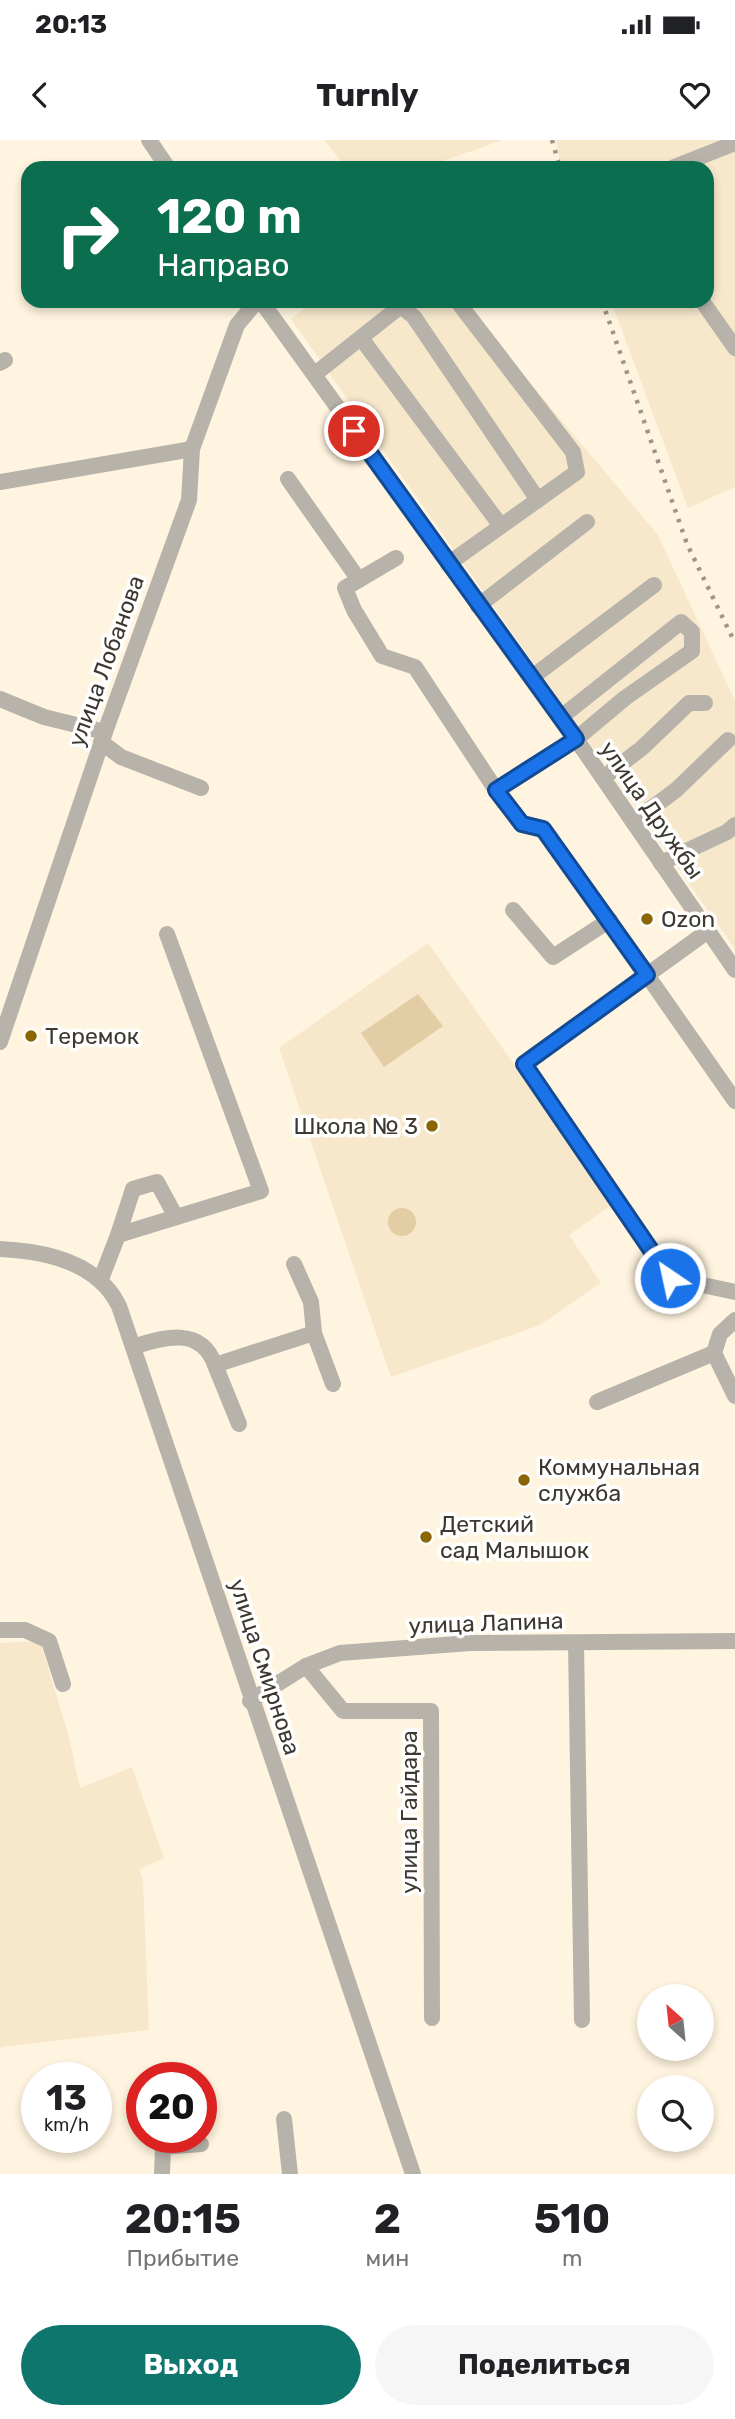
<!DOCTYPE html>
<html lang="ru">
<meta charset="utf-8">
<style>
:root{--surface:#fff;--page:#f6f6f6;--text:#202124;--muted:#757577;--accent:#0f766e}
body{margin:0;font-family:Rubik,sans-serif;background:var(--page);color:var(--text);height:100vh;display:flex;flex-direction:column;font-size:26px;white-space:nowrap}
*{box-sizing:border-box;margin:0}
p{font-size:23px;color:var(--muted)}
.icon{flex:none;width:38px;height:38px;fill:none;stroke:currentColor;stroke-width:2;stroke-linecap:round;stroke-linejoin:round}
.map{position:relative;height:2034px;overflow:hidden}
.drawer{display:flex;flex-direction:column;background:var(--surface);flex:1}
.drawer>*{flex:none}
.banner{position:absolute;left:21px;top:21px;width:693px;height:147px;border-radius:21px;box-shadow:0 4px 10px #0003;background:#0b6e4f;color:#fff;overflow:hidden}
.needle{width:46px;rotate:333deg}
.fabs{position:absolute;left:637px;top:1844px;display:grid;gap:14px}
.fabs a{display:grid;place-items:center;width:77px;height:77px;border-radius:50%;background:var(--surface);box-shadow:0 4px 10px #0003;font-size:35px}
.speed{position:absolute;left:21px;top:1922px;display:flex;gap:14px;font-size:35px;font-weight:700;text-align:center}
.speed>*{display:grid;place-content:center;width:91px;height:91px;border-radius:50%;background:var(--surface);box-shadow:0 4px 10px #0003;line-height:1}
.speed small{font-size:18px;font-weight:400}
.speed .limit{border:10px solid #d22;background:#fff;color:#111}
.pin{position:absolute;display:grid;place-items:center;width:60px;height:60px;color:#fff;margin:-30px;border:4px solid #fff;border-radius:50%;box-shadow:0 2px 7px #0007}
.me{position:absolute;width:77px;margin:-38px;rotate:326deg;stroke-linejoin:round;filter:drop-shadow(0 0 5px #0008)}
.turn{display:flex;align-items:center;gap:24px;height:147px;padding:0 21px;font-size:32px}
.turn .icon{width:91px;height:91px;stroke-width:2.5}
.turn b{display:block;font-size:49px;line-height:60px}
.eta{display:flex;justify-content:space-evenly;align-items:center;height:119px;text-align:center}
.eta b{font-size:42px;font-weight:700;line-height:49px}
.action{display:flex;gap:14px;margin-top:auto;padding:14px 21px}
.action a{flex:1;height:80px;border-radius:42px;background:var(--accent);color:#fff;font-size:28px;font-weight:700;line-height:80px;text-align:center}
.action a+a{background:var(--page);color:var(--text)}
.status{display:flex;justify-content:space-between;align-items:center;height:49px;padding:0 35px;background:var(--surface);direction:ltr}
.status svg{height:19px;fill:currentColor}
header{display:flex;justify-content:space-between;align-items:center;height:91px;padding:0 21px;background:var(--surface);font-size:32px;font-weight:700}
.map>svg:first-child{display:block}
</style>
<div class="status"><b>20:13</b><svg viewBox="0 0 49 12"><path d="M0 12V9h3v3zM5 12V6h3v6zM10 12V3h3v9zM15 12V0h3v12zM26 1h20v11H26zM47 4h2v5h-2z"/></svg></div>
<header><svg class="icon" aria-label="back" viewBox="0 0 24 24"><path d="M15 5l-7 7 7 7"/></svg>Turnly<svg class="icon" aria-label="heart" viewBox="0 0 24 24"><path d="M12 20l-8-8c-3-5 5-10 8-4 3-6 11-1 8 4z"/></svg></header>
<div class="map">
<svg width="735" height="2034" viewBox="0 0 735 2034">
<rect width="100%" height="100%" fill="#fff4df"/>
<g fill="#f7e8cc">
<polygon points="324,0 503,0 423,28 347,28"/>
<polygon points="556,0 735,0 735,347 688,368 611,161 707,161 707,28 561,28"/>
<polygon points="314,161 461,161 658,395 735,561 735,809 291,179"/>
<polygon points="428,803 613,1064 569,1095 601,1143 540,1185 391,1237 279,908"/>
<polygon points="40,1501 69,1597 80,1648 132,1627 164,1718 139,1730 143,1740 149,1890 1,1907 0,1911 0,1503"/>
</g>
<g fill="#e2cda5">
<polygon points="418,854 443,886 384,927 361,893"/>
<circle cx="402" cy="1082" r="14"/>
</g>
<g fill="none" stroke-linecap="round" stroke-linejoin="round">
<g stroke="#b8b3aa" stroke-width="16">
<polyline points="149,0 168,28"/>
<polyline points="672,28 735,3"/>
<polyline points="261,161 576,599 735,830"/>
<polyline points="702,161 735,208"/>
<polyline points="401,166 414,177 538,360"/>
<polyline points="361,198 501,386"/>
<polyline points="0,223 5,220"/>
<polyline points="315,234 407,161"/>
<polyline points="288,339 359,440"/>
<polyline points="0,342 192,309"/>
<polyline points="396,418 345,448 354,470 382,516 415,527 496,650"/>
<polyline points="448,424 577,332 573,312 457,161"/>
<polyline points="478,466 587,382"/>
<polyline points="531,538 654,445"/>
<polyline points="0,559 44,577 105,592"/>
<polyline points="560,578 681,482 692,492 692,511 625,558 576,599 496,650 522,683 543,689 647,835 708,791"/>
<polyline points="101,602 121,617 201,648"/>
<polyline points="603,638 642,608 689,563 705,563"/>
<polyline points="633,682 676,650 728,600"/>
<polyline points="661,723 727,692 735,685"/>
<polyline points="513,770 553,817 610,780"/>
<polyline points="0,902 105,592 189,360 192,309 237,185 257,161"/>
<polyline points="735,961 647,835 524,924 670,1138 735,1152"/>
<polyline points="118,1095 133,1049 157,1042 176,1077"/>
<path d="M 0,1109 C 46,1111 98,1123 119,1166 L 413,2034"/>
<polyline points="294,1124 311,1162 314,1193"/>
<polyline points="101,1139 118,1095 261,1051 167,794"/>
<polyline points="735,1180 720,1194 714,1213 735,1256"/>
<path d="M 133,1207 C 164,1197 201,1186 215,1225 L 314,1193 L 333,1244"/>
<polyline points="215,1225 239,1284"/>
<polyline points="597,1262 714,1213"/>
<polyline points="0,1490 25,1490 49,1501 63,1544"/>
<polyline points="576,1503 582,1880"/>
<polyline points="306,1526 343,1571 431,1571 432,1878"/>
<polyline points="250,1561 306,1526 340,1513 470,1503 735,1501"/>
<polyline points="284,1979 290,2034"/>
<polyline points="162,2034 163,2007 201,2004"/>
</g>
<g stroke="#9d9687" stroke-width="4.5" stroke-dasharray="3.5 7" stroke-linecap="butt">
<polyline points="552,0 560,28"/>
<polyline points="602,161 687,404 735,503"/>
</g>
</g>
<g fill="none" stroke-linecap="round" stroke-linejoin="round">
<defs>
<polyline id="route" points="354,291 576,599 496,650 522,684 543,689 647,835 524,924 670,1138"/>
</defs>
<use href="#route" stroke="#114b97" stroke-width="18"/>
<use href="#route" stroke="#1a73e8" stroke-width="12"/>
</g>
<g fill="#8a6605" stroke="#fff" stroke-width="2.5">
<circle cx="647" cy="779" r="7"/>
<circle cx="31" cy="896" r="7"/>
<circle cx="432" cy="986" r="7"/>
<circle cx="524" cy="1340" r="7"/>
<circle cx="426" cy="1397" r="7"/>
</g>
<g text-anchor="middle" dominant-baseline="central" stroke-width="7" stroke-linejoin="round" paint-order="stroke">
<g font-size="23" fill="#3d3930" stroke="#fff">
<text transform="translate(106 521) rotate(-70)">улица Лобанова</text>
<text transform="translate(652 670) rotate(55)">улица Дружбы</text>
<text transform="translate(486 1483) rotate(-2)">улица Лапина</text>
<text transform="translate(265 1527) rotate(72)">улица Смирнова</text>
<text transform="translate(409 1672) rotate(-90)">улица Гайдара</text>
</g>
<g font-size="23" fill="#3d3930" stroke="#fff" text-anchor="start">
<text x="661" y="779">Ozon</text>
<text x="45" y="896">Теремок</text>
<text x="418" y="986" text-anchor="end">Школа № 3</text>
<text x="538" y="1327">Коммунальная<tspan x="538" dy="26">служба</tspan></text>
<text x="440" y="1384">Детский<tspan x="440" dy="26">сад Малышок</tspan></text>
</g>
</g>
</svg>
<div class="fabs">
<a><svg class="needle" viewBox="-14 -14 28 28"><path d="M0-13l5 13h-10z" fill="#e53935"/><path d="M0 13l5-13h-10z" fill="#757577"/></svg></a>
<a><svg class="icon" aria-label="search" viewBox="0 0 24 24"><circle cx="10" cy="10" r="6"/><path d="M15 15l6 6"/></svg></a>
</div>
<div class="speed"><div>13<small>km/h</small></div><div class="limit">20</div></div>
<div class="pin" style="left:354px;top:291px;background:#d93025"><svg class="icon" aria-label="arrive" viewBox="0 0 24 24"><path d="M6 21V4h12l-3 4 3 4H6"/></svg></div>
<svg class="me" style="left:670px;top:1138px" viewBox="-20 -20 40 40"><circle r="17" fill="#1a73e8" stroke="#fff" stroke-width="3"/><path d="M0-11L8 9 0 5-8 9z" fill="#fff"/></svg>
<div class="banner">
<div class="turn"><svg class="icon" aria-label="right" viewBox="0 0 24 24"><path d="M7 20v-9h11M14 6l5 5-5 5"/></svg><div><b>120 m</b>Направо</div></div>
</div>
</div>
<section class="drawer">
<div class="eta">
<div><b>20:15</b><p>Прибытие</p></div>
<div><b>2</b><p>мин</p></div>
<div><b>510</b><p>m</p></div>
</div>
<div class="action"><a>Выход</a><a>Поделиться</a></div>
</section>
